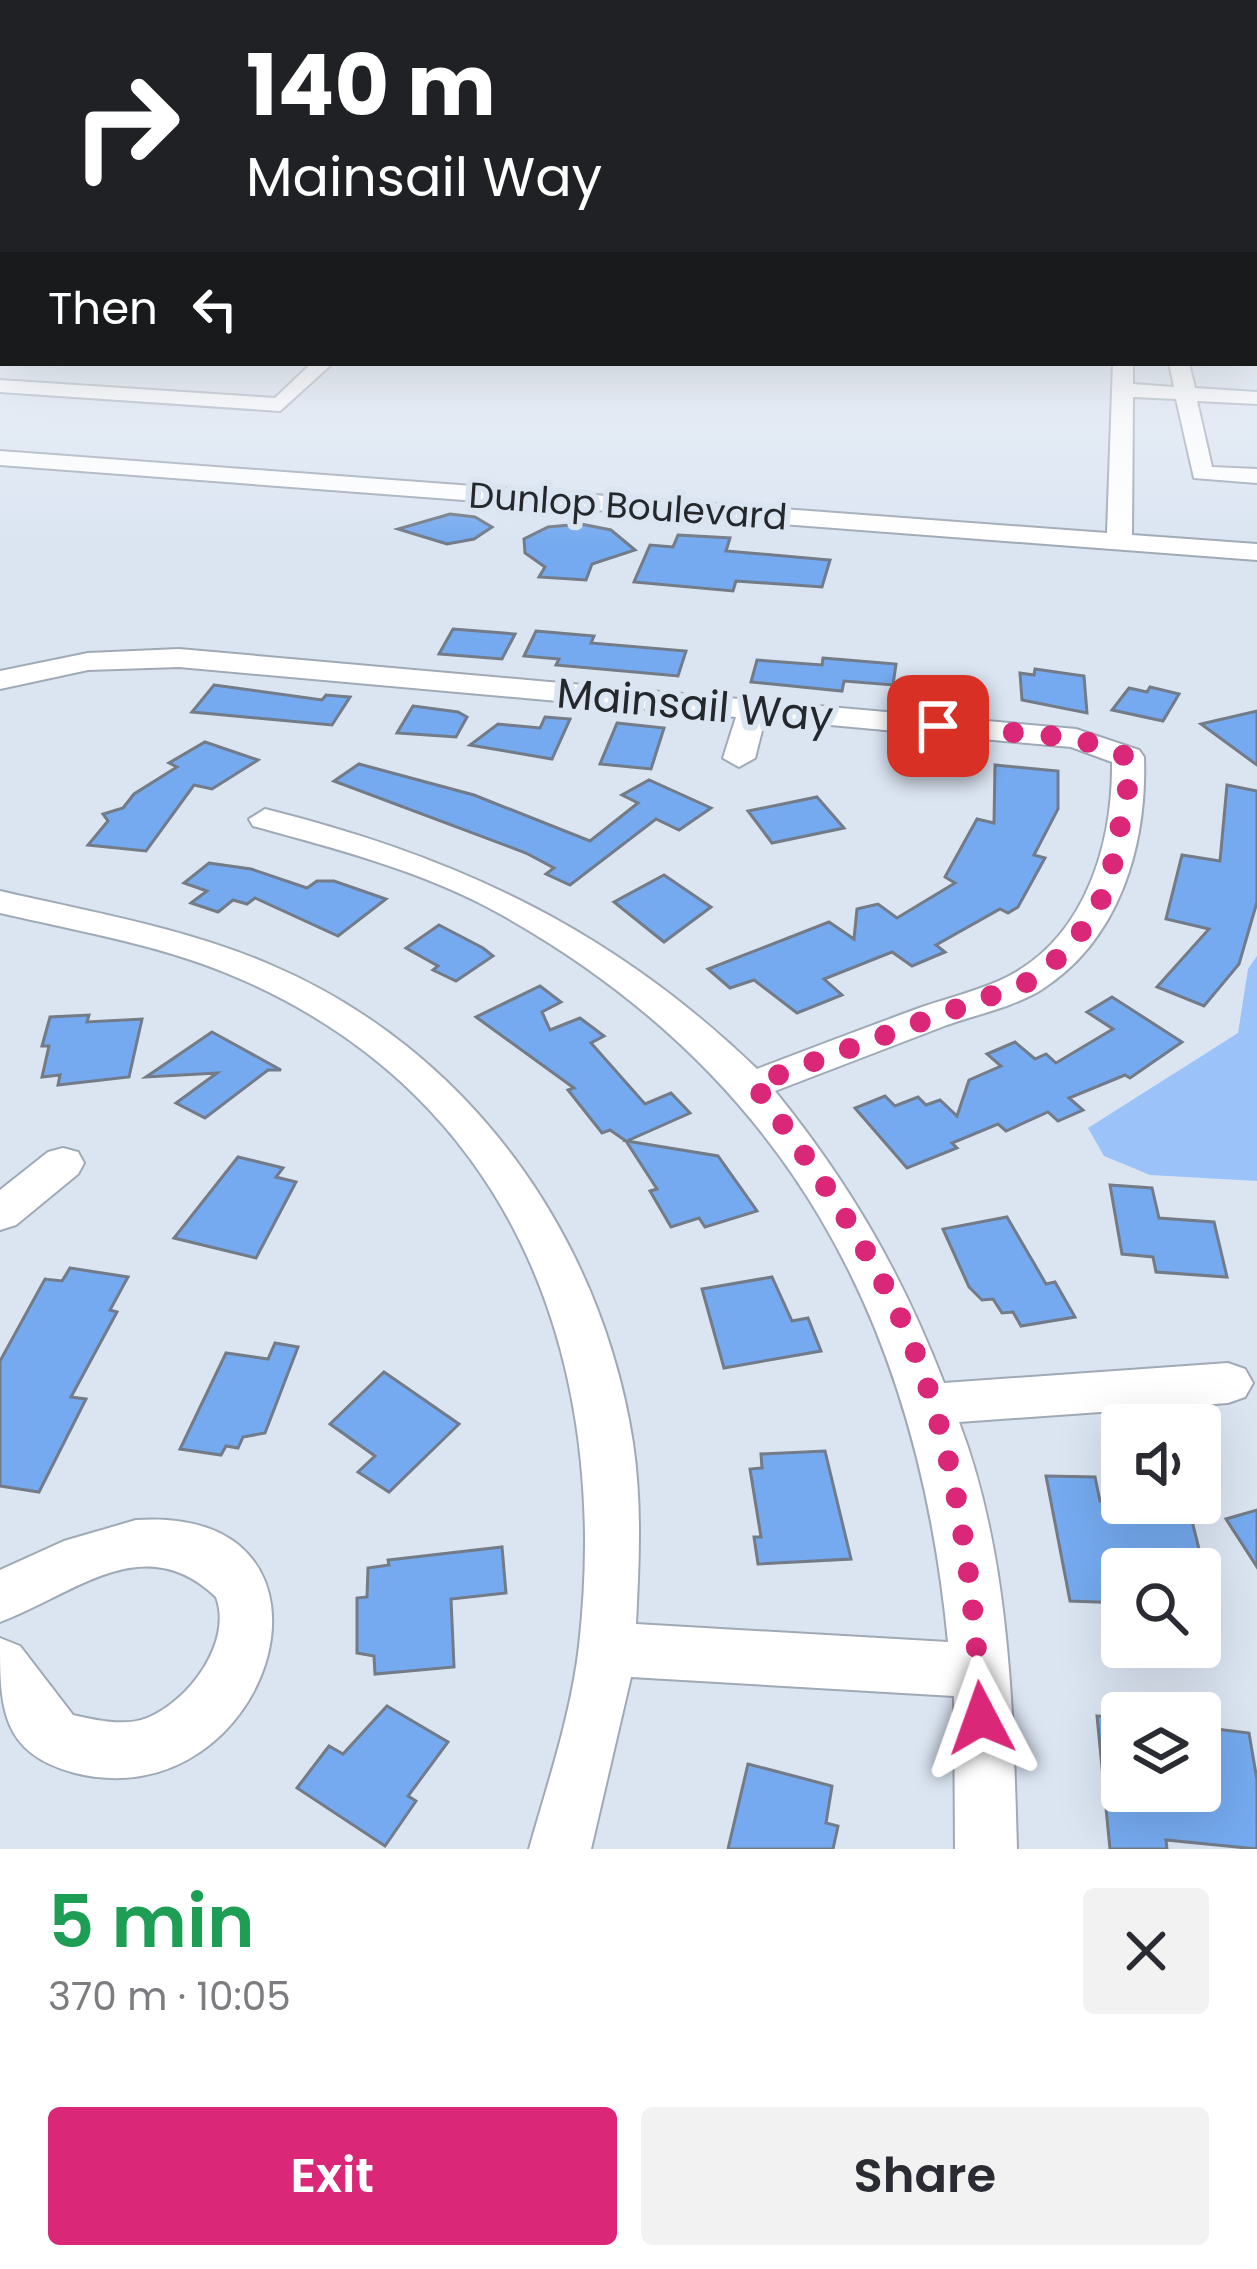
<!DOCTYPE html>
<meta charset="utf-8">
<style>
:root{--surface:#fff;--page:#f2f2f3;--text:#2b2b33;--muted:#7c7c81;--accent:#db2777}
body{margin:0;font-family:Poppins,sans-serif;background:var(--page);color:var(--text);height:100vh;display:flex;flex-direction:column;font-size:45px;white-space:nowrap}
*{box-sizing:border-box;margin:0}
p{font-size:39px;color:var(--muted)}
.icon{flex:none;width:66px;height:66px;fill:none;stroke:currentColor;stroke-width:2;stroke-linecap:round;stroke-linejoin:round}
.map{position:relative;height:1849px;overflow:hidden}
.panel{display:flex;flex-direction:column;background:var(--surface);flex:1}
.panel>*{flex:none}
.hud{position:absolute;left:0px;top:0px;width:1257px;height:366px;box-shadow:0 12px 48px #0002;background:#202124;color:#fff;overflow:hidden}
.tools{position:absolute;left:1101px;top:1404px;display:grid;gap:24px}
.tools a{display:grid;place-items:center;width:120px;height:120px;border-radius:12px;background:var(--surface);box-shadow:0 12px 48px #0002;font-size:60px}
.pin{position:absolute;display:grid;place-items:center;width:102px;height:102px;color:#fff;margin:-51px;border-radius:24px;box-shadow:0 6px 18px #0006}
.me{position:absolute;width:132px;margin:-66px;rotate:356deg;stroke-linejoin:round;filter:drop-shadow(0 0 9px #0008)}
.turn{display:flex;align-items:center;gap:42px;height:252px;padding:0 48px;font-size:54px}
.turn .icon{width:156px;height:156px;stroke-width:2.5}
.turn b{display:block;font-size:84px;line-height:102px}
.then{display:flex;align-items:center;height:114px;padding:0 48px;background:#0003;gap:24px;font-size:45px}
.round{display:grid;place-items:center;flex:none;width:126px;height:126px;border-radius:12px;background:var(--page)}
.headline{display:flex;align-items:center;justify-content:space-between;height:204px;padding:0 48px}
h1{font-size:72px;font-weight:600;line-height:90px;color:#1e9e55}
.button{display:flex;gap:24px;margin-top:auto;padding:24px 48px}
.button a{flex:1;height:138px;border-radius:12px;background:var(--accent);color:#fff;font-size:48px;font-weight:600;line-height:138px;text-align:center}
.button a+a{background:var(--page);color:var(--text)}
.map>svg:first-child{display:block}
</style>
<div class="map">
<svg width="1257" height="1849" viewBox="0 0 1257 1849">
<rect width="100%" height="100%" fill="#dbe5f2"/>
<polygon fill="#9bc3fa" points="1257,956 1257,1181 1150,1175 1104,1156 1088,1128 1238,1033 1248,969"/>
<g fill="#75aaf0" stroke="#727b87" stroke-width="3">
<polygon points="450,514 475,517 492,527 474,539 447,544 398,529"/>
<polygon points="581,524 611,530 635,550 592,564 586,580 539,577 545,567 525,553 524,539 548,527"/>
<polygon points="678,535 730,538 726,551 830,560 822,587 736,581 733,591 634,582 650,545 673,547"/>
<polygon points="453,629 515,634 502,659 439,654"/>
<polygon points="536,631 594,636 591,643 686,651 678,676 556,665 559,659 524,656"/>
<polygon points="823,658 896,664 893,685 844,681 842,691 751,682 757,660 822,665"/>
<polygon points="1035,669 1084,676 1087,713 1022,700 1020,673 1034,675"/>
<polygon points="214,685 322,700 326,695 350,697 332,725 192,712"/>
<polygon points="1150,687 1179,694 1163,721 1112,710 1129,688 1147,692"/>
<polygon points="413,706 458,712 467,717 456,737 397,733"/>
<polygon points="1257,711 1257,765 1201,724"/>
<polygon points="545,717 570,719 552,759 470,745 498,724 540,728"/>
<polygon points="617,723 664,728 651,769 600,764"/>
<polygon points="205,742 258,760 212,789 194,785 146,851 88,845 108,821 103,814 123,808 134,794 177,767 169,763"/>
<polygon points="359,764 474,795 590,841 638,803 622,795 649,780 711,808 679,830 656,819 570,885 546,874 554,868 526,853 334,781"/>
<polygon points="995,765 1058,771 1058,809 1034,855 1045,858 1018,907 1008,913 1000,909 936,945 945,952 912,966 892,952 824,979 842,995 797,1013 754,980 730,988 708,969 829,922 854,939 857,909 878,904 897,918 955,883 945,877 977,819 994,823"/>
<polygon points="1227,785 1257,791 1257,902 1239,964 1204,1006 1157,987 1209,929 1166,919 1182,855 1220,861"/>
<polygon points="817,797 844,828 772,843 748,811"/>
<polygon points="209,863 251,869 307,888 317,881 334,881 386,899 338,936 255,898 247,904 233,900 218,912 191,903 207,891 184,883"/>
<polygon points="664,875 711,907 664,942 614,902"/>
<polygon points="439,925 483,948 493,956 456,981 433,970 438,966 406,948"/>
<polygon points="540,986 561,1002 542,1012 550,1030 580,1018 604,1036 591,1043 645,1104 671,1093 690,1113 627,1141 718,1156 757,1211 705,1227 699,1218 671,1227 650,1191 657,1189 626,1141 610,1130 602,1133 568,1090 574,1088 476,1017"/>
<polygon points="1112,997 1182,1042 1130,1078 1125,1075 1069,1098 1083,1110 1058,1121 1048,1112 1006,1131 998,1124 952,1143 957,1148 907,1168 855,1108 885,1096 895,1106 918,1097 926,1105 940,1100 957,1116 969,1080 1001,1066 987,1054 1015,1042 1035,1059 1046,1054 1056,1063 1113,1029 1087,1012"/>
<polygon points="89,1015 87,1022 142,1019 129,1077 58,1085 60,1075 42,1077 49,1046 42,1046 50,1017"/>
<polygon points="212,1032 281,1070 268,1070 205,1118 176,1103 217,1073 146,1077"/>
<polygon points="238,1157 283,1168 276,1177 296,1182 256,1258 174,1238"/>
<polygon points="1110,1185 1152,1188 1159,1218 1214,1222 1227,1277 1156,1272 1153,1257 1122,1254"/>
<polygon points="1007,1217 1046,1284 1055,1282 1075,1317 1021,1326 1013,1312 1002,1313 993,1299 982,1300 969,1287 943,1229"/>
<polygon points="70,1268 128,1277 110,1310 117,1312 71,1397 86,1399 39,1492 0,1486 0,1361 45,1279 62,1281"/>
<polygon points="772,1277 792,1321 808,1318 821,1351 724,1368 702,1289"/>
<polygon points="275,1343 298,1347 265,1433 243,1437 238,1448 226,1446 221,1455 180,1449 226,1353 268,1359"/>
<polygon points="384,1372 459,1424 389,1492 358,1472 375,1456 330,1424"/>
<polygon points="825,1451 851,1559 758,1564 754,1537 761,1537 750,1469 762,1468 761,1454"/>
<polygon points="1046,1476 1095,1477 1100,1501 1160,1503 1163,1519 1192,1521 1204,1569 1122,1569 1122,1603 1070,1601"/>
<polygon points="1257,1510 1257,1567 1226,1519"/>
<polygon points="502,1547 506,1593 451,1599 454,1667 375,1674 374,1656 357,1653 357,1598 367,1597 368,1568 389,1565 388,1560"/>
<polygon points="387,1706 448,1742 408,1796 416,1801 385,1846 297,1788 329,1746 343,1754"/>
<polygon points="1097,1716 1122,1718 1122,1791 1200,1791 1200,1727 1249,1733 1257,1780 1257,1849 1166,1840 1167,1849 1110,1849"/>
<polygon points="748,1764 832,1786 826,1823 838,1826 833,1849 728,1849"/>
</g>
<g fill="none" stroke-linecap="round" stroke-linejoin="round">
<defs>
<g id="minor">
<polygon points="1254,328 1257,329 1257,341 1254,340"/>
<polygon points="312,363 333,363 280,411 0,392 0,380 275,398"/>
<polygon points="1113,363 1133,363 1133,384 1174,387 1169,363 1189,363 1195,388 1257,392 1257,404 1197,401 1212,467 1257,469 1257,483 1194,478 1176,399 1133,397 1132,535 1257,544 1257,560 0,465 0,451 1107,533"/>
<path d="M 179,649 L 1076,729 L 1139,750 L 1144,757 C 1147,845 1120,940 1041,990 C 1013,1007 978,1014 947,1025 C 890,1047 832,1069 775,1091 C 850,1184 901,1272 944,1383 L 1228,1363 L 1245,1369 L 1253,1383 L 1245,1397 L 1228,1403 L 959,1422 C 1010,1556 1013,1708 1017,1849 L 955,1849 L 954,1696 L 631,1677 L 591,1849 L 529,1849 C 548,1782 571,1715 579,1646 C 611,1366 517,1102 245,981 C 168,946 82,932 0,913 L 0,891 C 91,912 185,928 271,965 C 468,1049 601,1235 633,1443 C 642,1503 639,1564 636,1624 L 948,1642 C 917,1321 788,1076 502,915 C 426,872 337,849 253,826 L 249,819 L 265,809 C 458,857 613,930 757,1069 C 812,1048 867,1027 922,1007 C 951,997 982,990 1009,976 C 1086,936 1113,843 1112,762 L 1071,747 L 765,719 L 755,758 L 739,767 L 723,758 L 736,717 L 179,667 L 88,670 L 0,689 L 0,671 L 88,653 Z"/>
<polygon points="63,1148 78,1152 84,1163 78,1174 16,1225 0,1230 0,1190 48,1152"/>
<path d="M 136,1520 C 370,1504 271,1822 75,1773 C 0,1753 0,1707 0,1638 L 20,1646 L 73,1715 C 95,1720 125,1727 147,1718 C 189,1701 233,1642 216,1597 C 143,1528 75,1594 0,1622 L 0,1570 L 64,1541 Z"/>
</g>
</defs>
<use href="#minor" stroke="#a0a9b6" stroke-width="4"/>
<use href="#minor" fill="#fff" fill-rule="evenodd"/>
</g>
<linearGradient id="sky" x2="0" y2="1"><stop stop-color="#6ea4de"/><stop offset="0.52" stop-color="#eff3f9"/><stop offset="1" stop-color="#eff3f9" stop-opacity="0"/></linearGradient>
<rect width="1257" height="544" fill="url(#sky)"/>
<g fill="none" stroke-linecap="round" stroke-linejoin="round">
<path stroke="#db2777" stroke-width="21" stroke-dasharray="0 37.8" d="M 938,726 L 1076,738 L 1128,757 L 1130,776 L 1111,873 L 1098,908 L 1068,950 L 1028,982 L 754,1084 C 806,1156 857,1228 896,1308 C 956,1433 974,1582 981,1718"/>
</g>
<g text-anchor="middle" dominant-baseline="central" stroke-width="12" stroke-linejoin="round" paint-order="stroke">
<g font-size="36" fill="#24272c" stroke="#dbe5f2">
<text transform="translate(628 506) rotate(4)">Dunlop Boulevard</text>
</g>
<g font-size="42" fill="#24272c" stroke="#dbe5f2">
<text transform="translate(695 705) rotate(5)">Mainsail Way</text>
</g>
</g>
</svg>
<div class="tools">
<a><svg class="icon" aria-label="sound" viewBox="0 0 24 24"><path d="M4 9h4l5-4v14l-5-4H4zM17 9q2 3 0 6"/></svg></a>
<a><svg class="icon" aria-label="search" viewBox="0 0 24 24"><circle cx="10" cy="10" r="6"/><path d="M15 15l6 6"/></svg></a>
<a><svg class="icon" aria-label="layers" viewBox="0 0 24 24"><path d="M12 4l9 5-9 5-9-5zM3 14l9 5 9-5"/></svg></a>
</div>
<div class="pin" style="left:938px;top:726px;background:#d93025"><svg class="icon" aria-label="arrive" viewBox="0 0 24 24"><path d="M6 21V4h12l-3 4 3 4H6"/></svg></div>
<svg class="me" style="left:981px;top:1718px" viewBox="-20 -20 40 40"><path d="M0-17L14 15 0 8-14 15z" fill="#db2777" stroke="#fff" stroke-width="4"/></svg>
<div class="hud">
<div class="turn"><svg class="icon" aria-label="right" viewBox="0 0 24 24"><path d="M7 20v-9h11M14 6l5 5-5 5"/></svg><div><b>140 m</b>Mainsail Way</div></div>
<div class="then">Then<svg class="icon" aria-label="left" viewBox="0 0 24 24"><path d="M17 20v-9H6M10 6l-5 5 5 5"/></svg></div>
</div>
</div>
<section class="panel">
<div class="headline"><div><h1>5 min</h1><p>370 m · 10:05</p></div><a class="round"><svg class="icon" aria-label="close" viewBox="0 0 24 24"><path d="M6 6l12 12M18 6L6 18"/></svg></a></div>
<div class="button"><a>Exit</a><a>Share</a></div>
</section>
